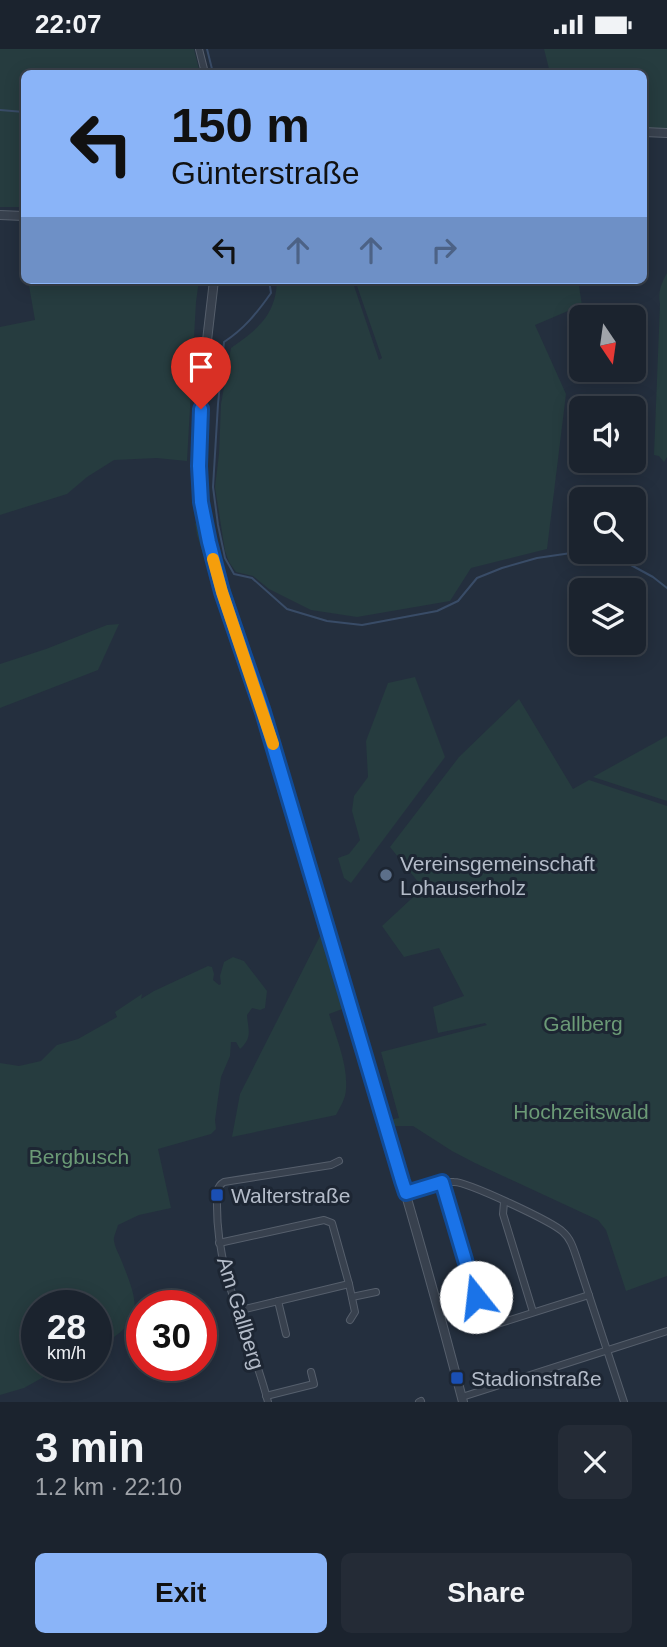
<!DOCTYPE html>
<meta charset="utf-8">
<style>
:root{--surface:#1b232e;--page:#242b36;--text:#f1f3f6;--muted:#a0a4aa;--line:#39404a;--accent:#8ab4f8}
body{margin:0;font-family:Helvetica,sans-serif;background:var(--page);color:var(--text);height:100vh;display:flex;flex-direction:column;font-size:26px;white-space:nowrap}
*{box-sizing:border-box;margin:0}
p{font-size:23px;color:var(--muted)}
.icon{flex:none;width:38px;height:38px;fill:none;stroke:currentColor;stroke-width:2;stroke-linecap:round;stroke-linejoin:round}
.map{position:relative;height:1353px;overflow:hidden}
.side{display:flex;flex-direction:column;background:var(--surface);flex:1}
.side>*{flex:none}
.banner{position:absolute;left:21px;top:21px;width:626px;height:214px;border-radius:10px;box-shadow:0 4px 18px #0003,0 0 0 2px var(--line);background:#8ab4f8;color:#111;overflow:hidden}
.needle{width:46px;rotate:167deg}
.controls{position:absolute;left:569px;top:256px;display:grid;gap:14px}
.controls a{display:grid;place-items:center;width:77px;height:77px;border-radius:10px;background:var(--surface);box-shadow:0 4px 18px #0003,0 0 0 2px var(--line);font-size:35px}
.speed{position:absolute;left:21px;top:1241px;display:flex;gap:14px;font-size:35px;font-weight:700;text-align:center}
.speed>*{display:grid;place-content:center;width:91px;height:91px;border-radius:50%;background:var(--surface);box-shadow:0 4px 18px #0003,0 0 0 2px var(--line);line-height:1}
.speed small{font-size:18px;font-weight:400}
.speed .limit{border:10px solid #d22;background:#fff;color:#111}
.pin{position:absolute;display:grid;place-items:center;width:60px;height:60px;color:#fff;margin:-72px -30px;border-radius:50% 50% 50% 0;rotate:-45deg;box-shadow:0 0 7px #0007}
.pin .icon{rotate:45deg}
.me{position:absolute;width:77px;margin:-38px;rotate:344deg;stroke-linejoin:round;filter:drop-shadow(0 0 5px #0008)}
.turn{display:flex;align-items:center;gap:24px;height:147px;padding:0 35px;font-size:32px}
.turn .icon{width:91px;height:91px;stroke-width:2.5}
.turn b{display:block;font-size:49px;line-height:60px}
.lanes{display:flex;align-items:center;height:66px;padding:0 35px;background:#0003;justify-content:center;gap:35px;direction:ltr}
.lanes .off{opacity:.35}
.round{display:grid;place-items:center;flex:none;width:74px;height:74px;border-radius:10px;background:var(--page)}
.summary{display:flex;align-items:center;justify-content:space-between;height:119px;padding:0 35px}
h1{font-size:42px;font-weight:700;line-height:52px}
.action{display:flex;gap:14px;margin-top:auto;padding:14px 35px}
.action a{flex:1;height:80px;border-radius:10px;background:var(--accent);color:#111;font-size:28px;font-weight:700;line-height:80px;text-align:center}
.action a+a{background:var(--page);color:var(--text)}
.status{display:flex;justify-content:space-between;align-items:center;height:49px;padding:0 35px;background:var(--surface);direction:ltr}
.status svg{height:19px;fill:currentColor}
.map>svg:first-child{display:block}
</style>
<div class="status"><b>22:07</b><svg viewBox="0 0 49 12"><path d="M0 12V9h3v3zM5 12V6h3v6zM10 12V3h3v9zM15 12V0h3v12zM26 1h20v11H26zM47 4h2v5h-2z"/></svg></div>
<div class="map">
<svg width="667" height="1353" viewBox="0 0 667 1353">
<rect width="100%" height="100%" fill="#242f3e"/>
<g fill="#263c3f">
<polygon points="0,0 194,0 200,24 24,24 24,158 0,158"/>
<polygon points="544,0 667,0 667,79 644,79 644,24 550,24"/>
<path d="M 667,224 L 667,408 L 664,413 L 659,407 L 654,406 L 660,255 C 658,242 661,235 667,224 Z"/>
<polygon points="28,231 199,231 196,253 187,412 157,409 114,411 87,428 67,445 0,466 0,278 35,271"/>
<path d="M 277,231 L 352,231 L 379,311 L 382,309 L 355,231 L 578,231 L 582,256 L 535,276 L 566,345 L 547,500 L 471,519 L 450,552 L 357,568 L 311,561 L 269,540 L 253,527 L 236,523 L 229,513 L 225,502 L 215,438 L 219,405 L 221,355 L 231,299 C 258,280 276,266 277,231 Z"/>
<polygon points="195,474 202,477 274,713 271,716 197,486"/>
<polygon points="119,575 98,621 0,659 0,615 46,600 107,576"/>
<polygon points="415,628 445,708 351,834 344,829 338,809 349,805 360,791 352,762 354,747 368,728 366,692 388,634"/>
<polygon points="519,650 573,740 589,731 667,757 667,1227 626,1242 606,1181 598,1171 475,1114 452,1102 413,1077 391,1077 389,1071 399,1069 381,1003 487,976 485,974 438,984 433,958 464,947 439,899 404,908 382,877 423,839 390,798 459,708"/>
<polygon points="667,687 667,752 593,728"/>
<path d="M 321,885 L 345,959 L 329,965 C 336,988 348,1016 346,1040 C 346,1049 340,1058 336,1066 L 232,1088 L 240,1045 Z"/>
<path d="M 233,908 L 244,912 L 267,942 L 265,959 L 260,961 L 252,959 L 247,966 C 248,981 253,988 240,1000 L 236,993 L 231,993 L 230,1007 L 221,1028 L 215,1071 L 216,1080 L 211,1085 L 158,1100 L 171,1159 L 139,1166 L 118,1176 C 117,1181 113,1188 114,1192 C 115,1199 120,1207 122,1213 C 141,1260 143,1273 96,1299 L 96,1256 L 37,1256 L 37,1316 L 65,1316 L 24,1339 L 0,1346 L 0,1014 L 19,1017 L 41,1012 L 57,996 L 78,990 L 117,968 L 115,963 L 142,945 L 141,950 L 154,942 L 208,917 L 212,918 L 214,925 L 213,931 L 219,936 L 221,935 L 220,927 L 224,913 Z"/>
</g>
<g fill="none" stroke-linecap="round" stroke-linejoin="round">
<g stroke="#394c67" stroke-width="2">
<polyline points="207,0 213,24"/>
<polyline points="0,61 24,63"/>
<path d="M 269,231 L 271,244 C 257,264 244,280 224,293 L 218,355 L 213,438 L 218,476 L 225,509 L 234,525 L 252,529 L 287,560 L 327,572 L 362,576 L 437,562 L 458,552 L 477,529 L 502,519 L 537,509 L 578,503 L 607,503 L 653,528 L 667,539"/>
</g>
<defs>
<g id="minor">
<polyline points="199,0 205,24"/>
<polyline points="442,1133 483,1271 487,1276 494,1276 589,1246"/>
<path d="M 406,1144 C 422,1140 438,1132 454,1133 C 468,1133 553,1173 563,1183 C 570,1189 573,1198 576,1207 L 624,1353"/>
<polyline points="504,1153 503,1165 533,1263"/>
<polyline points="219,1194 324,1171 332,1174 349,1235 237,1262"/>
<polyline points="349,1235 355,1263 350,1271"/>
<polyline points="352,1248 376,1243"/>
<polyline points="278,1252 286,1285"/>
<polyline points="266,1347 314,1335 311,1323"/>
<polyline points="462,1348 667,1282"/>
<path d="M 268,1353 C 251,1285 217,1231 217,1157 C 217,1148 215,1138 224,1133 L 331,1116 L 339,1112"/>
<polyline points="419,1353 421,1352"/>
</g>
<g id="tertiary">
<polyline points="644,83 667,84"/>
<polyline points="0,166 24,167"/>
<path d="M 214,231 C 206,304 194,379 201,452 C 206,498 222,543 238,587 C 250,623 263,660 273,698 C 336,916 406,1133 463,1353"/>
</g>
</defs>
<use href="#minor" stroke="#565f6c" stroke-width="8"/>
<use href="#tertiary" stroke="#565f6c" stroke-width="10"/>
<use href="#minor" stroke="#38414e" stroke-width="6"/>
<use href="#tertiary" stroke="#38414e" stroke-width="8"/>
</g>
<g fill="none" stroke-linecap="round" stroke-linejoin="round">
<defs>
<polyline id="route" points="201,360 199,417 201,453 209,493 222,543 263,663 402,1132 406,1144 442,1133 476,1248"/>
</defs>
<use href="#route" stroke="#114b97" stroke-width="18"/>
<use href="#route" stroke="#1a73e8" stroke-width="12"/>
<polyline stroke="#f59e0b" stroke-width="12" points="213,510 222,543 273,695"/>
</g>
<circle fill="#5c6f8a" stroke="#1d2633" stroke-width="2.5" cx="386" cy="826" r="7"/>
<g fill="#1a4fb4" stroke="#1d2633" stroke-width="2.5">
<rect x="210" y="1139" width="14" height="14" rx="3.5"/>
<rect x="450" y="1322" width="14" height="14" rx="3.5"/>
</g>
<g text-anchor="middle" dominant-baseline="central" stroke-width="6" stroke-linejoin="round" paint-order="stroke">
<g font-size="21" fill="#b4bcc9" stroke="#1d2633" text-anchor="start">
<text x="400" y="814">Vereinsgemeinschaft<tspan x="400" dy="24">Lohauserholz</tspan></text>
<text x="231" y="1146">Walterstraße</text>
<text x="471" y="1329">Stadionstraße</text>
</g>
<g font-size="21" fill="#6b9a76" stroke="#1d2633">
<text x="583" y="974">Gallberg</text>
<text x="581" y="1062">Hochzeitswald</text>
<text x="79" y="1107">Bergbusch</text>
</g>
<g font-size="21" fill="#b4bcc9" stroke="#1d2633">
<text transform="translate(241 1264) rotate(73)">Am Gallberg</text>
</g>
</g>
</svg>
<div class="controls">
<a><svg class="needle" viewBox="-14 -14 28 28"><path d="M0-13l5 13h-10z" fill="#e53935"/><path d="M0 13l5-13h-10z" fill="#a0a4aa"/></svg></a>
<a><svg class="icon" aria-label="sound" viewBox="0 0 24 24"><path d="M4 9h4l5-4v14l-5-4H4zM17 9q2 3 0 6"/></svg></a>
<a><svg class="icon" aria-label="search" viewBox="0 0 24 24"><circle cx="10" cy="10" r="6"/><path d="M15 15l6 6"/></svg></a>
<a><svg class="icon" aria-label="layers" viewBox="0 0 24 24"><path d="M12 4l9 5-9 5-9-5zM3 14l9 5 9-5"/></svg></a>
</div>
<div class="speed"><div>28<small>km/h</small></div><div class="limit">30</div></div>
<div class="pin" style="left:201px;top:360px;background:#d93025"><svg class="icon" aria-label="arrive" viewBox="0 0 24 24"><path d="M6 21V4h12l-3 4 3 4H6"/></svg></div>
<svg class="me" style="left:476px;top:1248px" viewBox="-20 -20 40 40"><circle r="19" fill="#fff"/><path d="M0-13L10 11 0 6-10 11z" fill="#1a73e8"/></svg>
<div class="banner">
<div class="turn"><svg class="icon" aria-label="left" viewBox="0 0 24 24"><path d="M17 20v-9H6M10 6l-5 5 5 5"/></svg><div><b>150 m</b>Günterstraße</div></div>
<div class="lanes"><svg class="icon" aria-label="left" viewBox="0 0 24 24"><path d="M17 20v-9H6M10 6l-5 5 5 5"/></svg><svg class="icon off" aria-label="ahead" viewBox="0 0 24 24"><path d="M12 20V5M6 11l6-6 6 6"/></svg><svg class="icon off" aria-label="ahead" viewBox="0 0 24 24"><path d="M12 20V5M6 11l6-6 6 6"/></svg><svg class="icon off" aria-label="right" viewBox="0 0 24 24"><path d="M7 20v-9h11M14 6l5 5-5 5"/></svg></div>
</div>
</div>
<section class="side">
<div class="summary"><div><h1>3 min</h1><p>1.2 km · 22:10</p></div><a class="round"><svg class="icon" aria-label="close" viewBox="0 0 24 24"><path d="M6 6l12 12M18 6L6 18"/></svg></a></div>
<div class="action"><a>Exit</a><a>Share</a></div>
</section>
